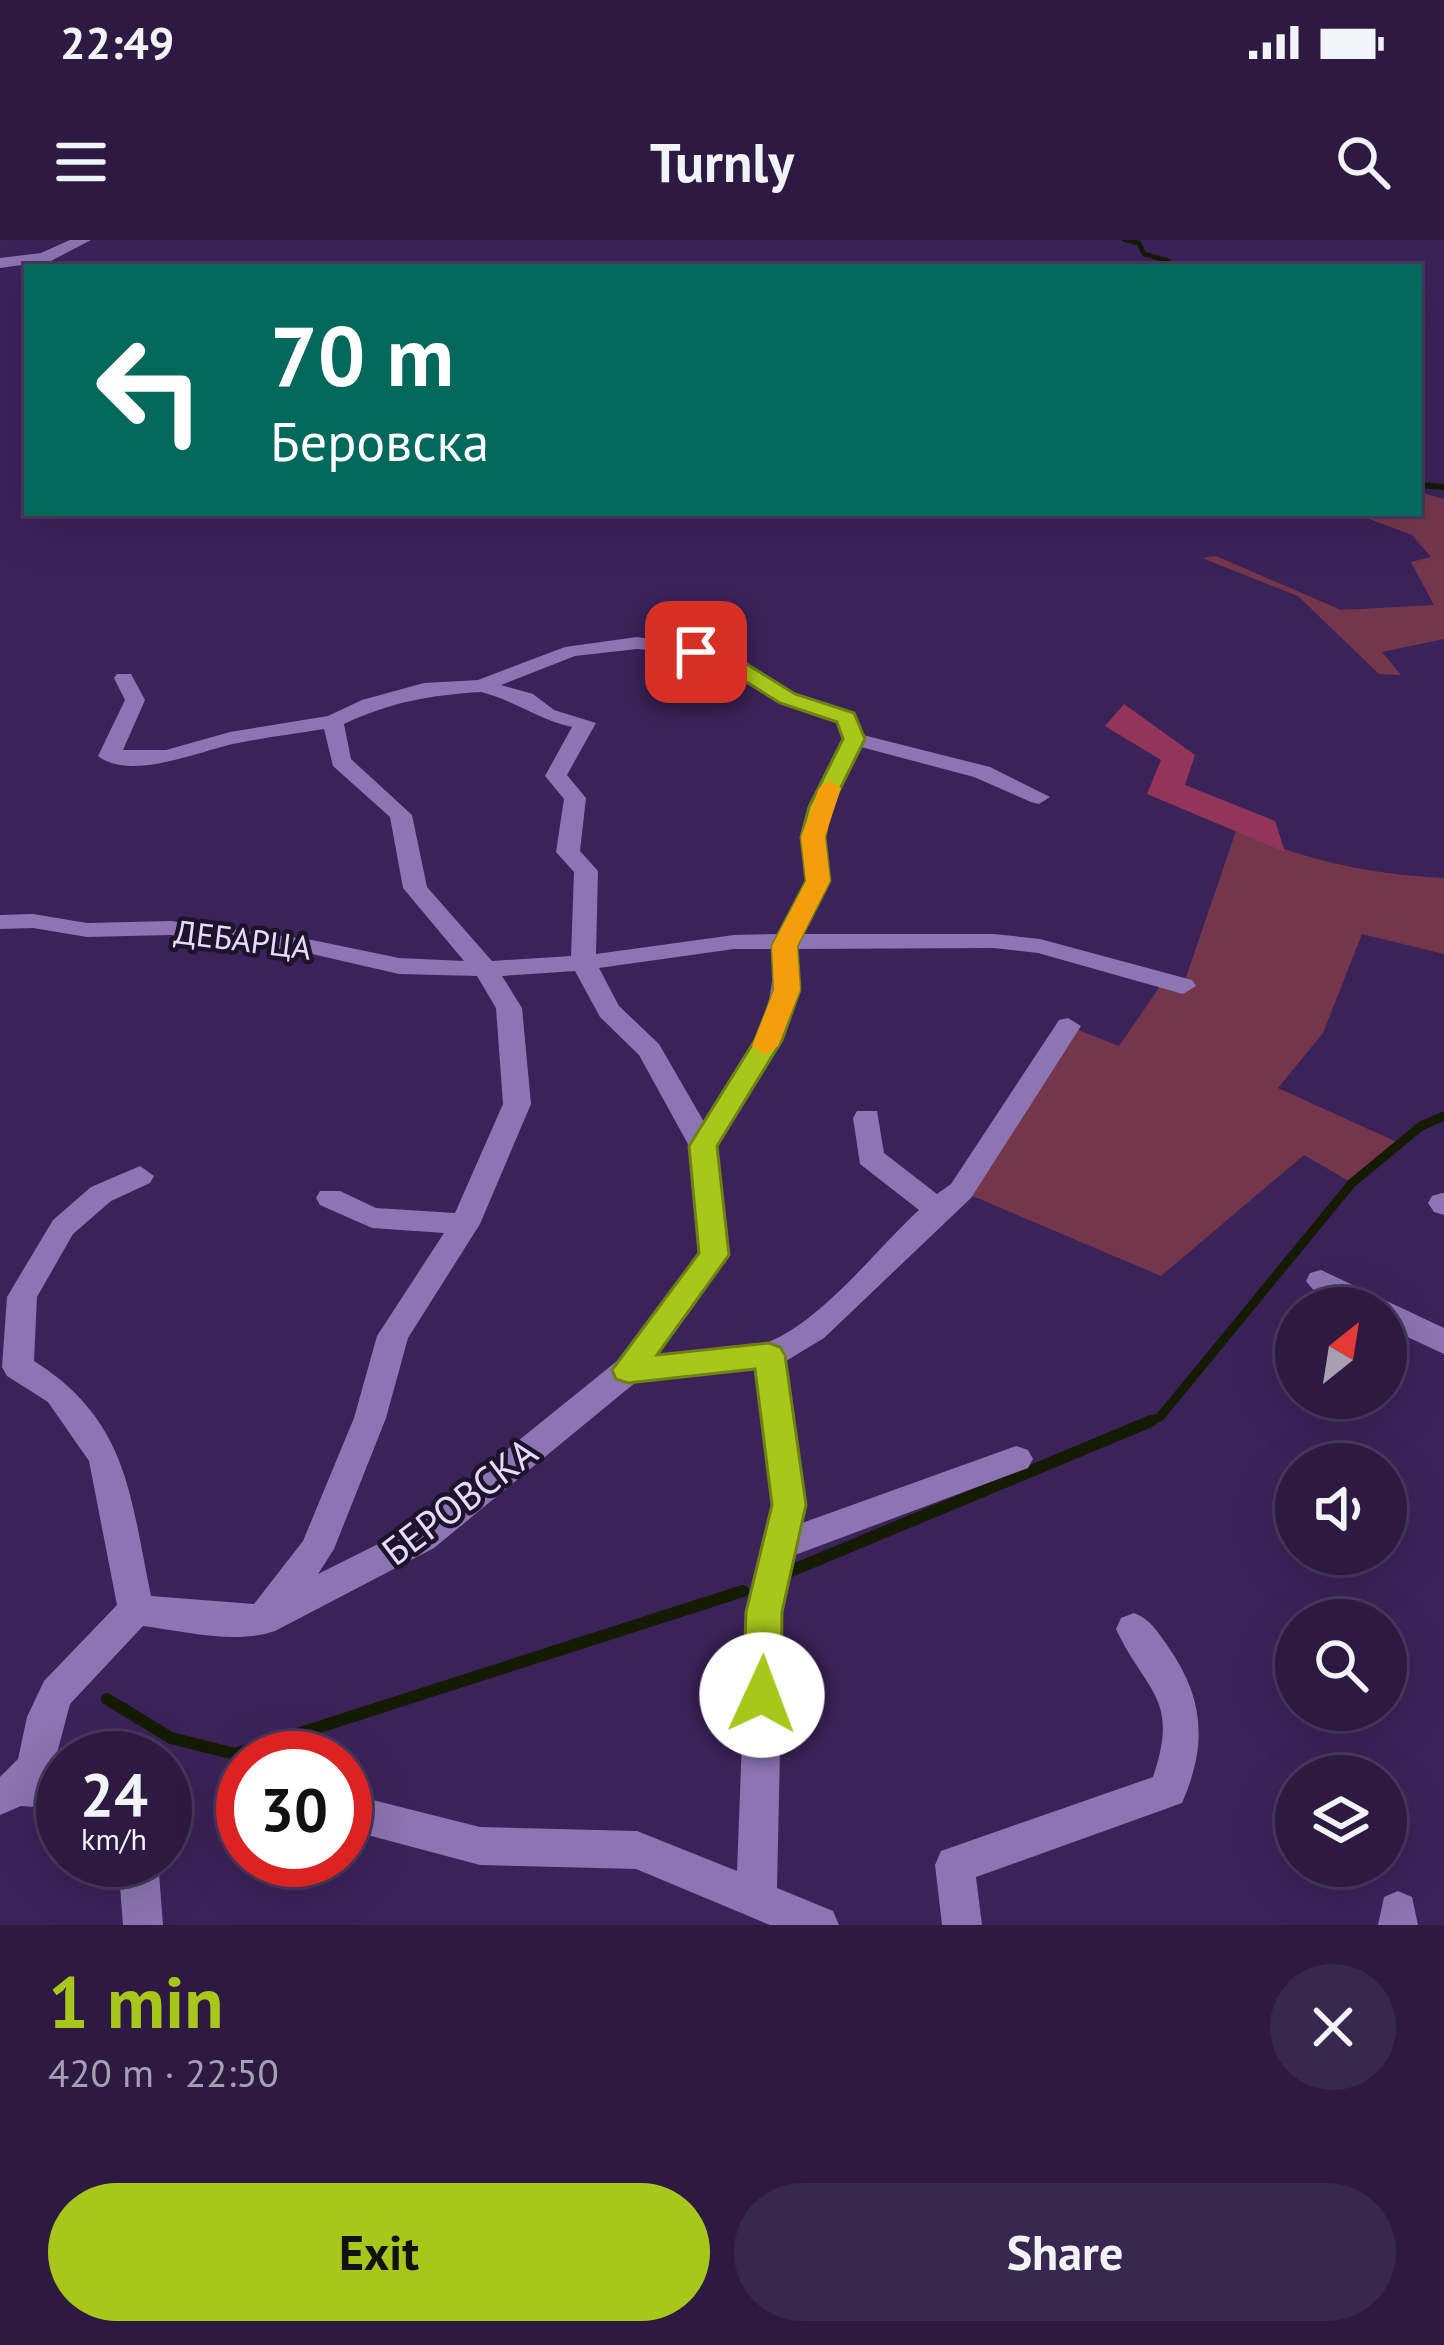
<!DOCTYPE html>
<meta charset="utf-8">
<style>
:root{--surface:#2c1a43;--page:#38274e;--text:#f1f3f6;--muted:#a6a1b2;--line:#48385c;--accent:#a9c71b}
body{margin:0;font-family:"PT Sans",sans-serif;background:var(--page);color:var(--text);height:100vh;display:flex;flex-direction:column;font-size:45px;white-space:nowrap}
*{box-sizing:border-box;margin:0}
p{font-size:39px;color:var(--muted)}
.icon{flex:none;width:66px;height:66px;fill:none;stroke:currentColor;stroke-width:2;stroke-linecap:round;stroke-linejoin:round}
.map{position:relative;height:1685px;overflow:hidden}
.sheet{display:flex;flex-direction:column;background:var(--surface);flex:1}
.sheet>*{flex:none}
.banner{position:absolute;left:24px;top:24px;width:1398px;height:252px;border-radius:0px;box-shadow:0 12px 48px #0002,0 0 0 3px var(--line);background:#00695c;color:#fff;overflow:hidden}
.needle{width:78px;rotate:30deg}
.tools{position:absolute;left:1275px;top:1047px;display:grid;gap:24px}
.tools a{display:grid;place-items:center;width:132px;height:132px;border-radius:50%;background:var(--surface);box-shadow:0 12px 48px #0002,0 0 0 3px var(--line);font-size:60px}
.speed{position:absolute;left:36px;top:1491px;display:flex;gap:24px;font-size:60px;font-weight:700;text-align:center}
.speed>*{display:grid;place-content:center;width:156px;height:156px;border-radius:50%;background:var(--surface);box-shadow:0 12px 48px #0002,0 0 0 3px var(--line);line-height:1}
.speed small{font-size:30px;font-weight:400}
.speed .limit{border:18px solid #d22;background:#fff;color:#111}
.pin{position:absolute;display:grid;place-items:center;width:102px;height:102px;color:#fff;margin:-51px;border-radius:24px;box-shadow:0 6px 18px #0006}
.me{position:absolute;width:132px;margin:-66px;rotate:2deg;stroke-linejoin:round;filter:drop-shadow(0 0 9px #0008)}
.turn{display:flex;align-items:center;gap:42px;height:252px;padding:0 48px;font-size:54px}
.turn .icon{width:156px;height:156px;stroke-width:2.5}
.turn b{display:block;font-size:84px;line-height:102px}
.round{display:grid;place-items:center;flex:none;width:126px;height:126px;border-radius:63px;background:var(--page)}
.summary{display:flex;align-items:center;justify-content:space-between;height:204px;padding:0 48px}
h1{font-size:72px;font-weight:600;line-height:90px;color:var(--accent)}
.primary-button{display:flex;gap:24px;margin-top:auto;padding:24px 48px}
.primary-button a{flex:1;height:138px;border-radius:72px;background:var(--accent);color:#111;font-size:48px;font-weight:600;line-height:138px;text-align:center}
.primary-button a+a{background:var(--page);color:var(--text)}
.status{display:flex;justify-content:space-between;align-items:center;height:84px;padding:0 60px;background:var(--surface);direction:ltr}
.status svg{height:33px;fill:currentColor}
header{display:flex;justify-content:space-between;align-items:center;height:156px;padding:0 48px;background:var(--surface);font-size:54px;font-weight:600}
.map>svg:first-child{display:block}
</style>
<div class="status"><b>22:49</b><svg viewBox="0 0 49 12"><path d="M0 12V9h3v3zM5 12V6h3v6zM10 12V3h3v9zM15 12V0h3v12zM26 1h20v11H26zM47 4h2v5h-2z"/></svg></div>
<header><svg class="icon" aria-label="menu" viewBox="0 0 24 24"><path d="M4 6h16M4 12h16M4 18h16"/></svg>Turnly<svg class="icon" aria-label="search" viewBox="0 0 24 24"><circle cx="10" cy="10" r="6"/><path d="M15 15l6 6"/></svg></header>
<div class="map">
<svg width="1444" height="1685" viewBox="0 0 1444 1685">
<rect width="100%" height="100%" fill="#3a2359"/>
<g fill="#75364c">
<polygon points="1419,252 1444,259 1444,399 1382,412 1401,435 1379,434 1298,356 1202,318 1216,316 1341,370 1434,365 1411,322 1431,317 1412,295 1353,273 1419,273"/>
<path d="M 1236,591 C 1304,620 1371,635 1444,638 L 1444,714 L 1362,694 L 1323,793 L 1278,848 L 1399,903 L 1352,943 L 1304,915 L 1161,1036 L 961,951 L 1068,786 L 1119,806 L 1163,742 L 1183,746 Z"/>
</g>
<polygon fill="#923558" points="1124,464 1195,515 1185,545 1275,581 1285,612 1147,554 1161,520 1105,486"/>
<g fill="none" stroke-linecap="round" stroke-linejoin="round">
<polyline stroke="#141b00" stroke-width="4.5" points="1125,0 1139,3 1144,14 1169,21 1172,27"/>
<polyline stroke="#141b00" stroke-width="6" points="1419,245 1444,247"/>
<polyline stroke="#141b00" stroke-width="9" points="1144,1184 1160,1177 1352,943 1421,886 1444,876"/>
<g stroke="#141b00" stroke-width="12">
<polyline points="786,1333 1151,1181"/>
<polyline points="107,1459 171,1498 235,1514 743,1351"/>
</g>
<g fill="#8b75b2" fill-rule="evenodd">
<path d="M 637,397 L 707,407 L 745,422 L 800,456 L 854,474 L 863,495 L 990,527 L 1050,557 L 1039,564 L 1031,562 L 974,537 L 861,507 L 831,567 L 824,597 L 830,641 L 803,694 L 994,694 L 1040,699 L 1192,740 L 1196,746 L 1183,754 L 1038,713 L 994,708 L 798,709 L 800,750 L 782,800 L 717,906 L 729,1014 L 656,1116 C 690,1114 727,1115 760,1105 C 818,1087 874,1011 919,970 L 860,924 L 853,878 L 857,871 L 877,871 L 884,913 L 937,954 L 951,944 L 1059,780 L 1068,778 L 1081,786 L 971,958 L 824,1098 L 786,1121 L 806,1265 L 802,1283 L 1016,1206 L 1028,1210 L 1033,1219 L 1028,1228 L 795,1315 L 783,1372 L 777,1648 L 833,1671 L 839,1685 L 770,1685 L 636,1629 L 480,1625 L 345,1589 L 345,1553 L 480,1587 L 637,1591 L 737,1631 L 747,1372 L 772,1265 L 755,1130 L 636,1142 L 434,1308 L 275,1391 C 235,1405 184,1391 143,1386 L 70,1464 L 52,1532 L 63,1533 L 63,1569 L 21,1566 L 0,1575 L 0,1537 L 18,1519 L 27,1477 L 44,1441 L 117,1365 L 89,1221 L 48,1162 L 7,1136 L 2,1127 L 7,1057 L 53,980 L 91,947 L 140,926 L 154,936 L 150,943 L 111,961 L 73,994 L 37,1057 L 34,1121 C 129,1181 130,1256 151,1356 L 254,1364 L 303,1301 L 354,1178 L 377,1096 L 444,993 L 372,988 L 320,965 L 316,958 L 320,951 L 340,951 L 376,968 L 455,973 L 503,864 L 496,768 L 477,736 L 399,734 L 312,714 L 171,695 L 87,697 L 33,688 L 0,689 L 0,675 L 33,674 L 87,683 L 171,681 L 312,700 L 399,718 L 464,721 L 403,648 L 390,577 L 333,526 L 324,489 C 295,494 266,497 238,503 C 201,510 131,542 98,516 L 125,460 L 114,438 L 117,434 L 131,434 L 145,460 L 123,510 L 166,510 L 230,492 L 328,476 L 362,460 L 424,443 L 478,440 L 565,407 ZM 637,409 C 725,414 758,459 838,482 L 843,499 L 809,567 L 802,597 L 806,641 L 778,694 L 734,695 L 596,714 L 598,631 L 580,611 L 586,558 L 567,535 L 596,483 L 554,470 L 533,454 L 501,445 L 575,416 ZM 481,452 C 518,462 537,479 572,487 L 545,536 L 564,559 L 556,612 L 574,632 L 571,716 L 492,721 L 427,647 L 412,575 L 351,519 L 344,484 C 390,462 431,455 481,452 ZM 734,709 L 773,709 C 776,786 743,821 704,882 L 659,804 L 619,766 L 599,728 ZM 575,731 L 600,777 L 639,815 L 689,906 L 699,1012 L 617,1121 L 410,1288 L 318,1334 L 334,1309 L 386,1178 L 408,1098 L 480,984 L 531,864 L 522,768 L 502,736 Z"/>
<polygon points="1442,953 1444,953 1444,975 1434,972 1428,963 1432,956"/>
<path d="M 1321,1030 L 1444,1088 L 1444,1114 L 1386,1087 L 1386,1068 C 1357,1068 1324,1067 1306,1041 L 1310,1033 Z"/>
<path d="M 1134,1373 C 1150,1379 1157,1391 1167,1405 C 1204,1457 1208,1504 1182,1563 L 976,1637 L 982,1685 L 942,1685 L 935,1625 L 941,1611 L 1153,1537 C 1180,1457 1146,1453 1116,1389 L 1121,1378 Z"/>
<polygon points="118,1620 158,1620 163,1685 123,1685"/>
<polygon points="1398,1651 1412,1657 1418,1685 1378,1685 1384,1657"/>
</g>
<polygon fill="#8b75b2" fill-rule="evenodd" points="70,0 91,0 51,21 0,28 0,18 41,13"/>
</g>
<polygon fill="#a9c71b" stroke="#6e8112" stroke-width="3" points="696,406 732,415 795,454 854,473 865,499 831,567 825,597 830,641 797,706 800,750 782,800 717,906 729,1015 657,1115 769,1103 780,1107 785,1115 806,1265 782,1372 781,1455 775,1467 762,1472 749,1467 743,1455 746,1372 772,1265 755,1129 628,1143 616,1139 612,1130 699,1013 689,906 755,800 765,775 774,750 772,706 806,641 801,597 809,567 843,499 837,482 780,463 718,424 689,416 686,412"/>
<polygon fill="#f59e0b" points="830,541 841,548 825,597 830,641 797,706 800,750 778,806 765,815 752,806 774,750 772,706 806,641 801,597 819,548"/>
<g text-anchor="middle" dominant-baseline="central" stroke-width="9" stroke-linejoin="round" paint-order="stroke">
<g font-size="33" fill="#e6dbfd" stroke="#1d142c">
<text transform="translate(243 699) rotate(7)">ДЕБАРЦА</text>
</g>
<g font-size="39" fill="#e6dbfd" stroke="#1d142c">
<text transform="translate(459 1261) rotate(-37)">БЕРОВСКА</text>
</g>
</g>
</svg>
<div class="tools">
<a><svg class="needle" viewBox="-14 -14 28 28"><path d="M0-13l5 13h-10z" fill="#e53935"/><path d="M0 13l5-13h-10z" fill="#a6a1b2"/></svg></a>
<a><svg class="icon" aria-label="sound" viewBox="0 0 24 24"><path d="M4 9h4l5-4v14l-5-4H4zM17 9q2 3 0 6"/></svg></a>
<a><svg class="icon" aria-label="search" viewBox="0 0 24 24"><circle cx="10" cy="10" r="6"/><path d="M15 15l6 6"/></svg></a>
<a><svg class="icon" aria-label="layers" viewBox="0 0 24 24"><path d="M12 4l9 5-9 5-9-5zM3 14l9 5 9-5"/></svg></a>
</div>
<div class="speed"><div>24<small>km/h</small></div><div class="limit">30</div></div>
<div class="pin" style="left:696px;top:412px;background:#d93025"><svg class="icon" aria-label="arrive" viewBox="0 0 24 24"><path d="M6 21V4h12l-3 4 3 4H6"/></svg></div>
<svg class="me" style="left:762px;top:1455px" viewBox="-20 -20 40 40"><circle r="19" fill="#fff"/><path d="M0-13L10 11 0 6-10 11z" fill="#a9c71b"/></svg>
<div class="banner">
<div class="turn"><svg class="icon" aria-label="left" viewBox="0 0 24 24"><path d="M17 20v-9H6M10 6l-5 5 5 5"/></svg><div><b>70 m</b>Беровска</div></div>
</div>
</div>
<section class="sheet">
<div class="summary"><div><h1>1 min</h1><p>420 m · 22:50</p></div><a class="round"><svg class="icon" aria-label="close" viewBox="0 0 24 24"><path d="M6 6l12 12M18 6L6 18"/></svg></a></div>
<div class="primary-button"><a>Exit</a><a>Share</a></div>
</section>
